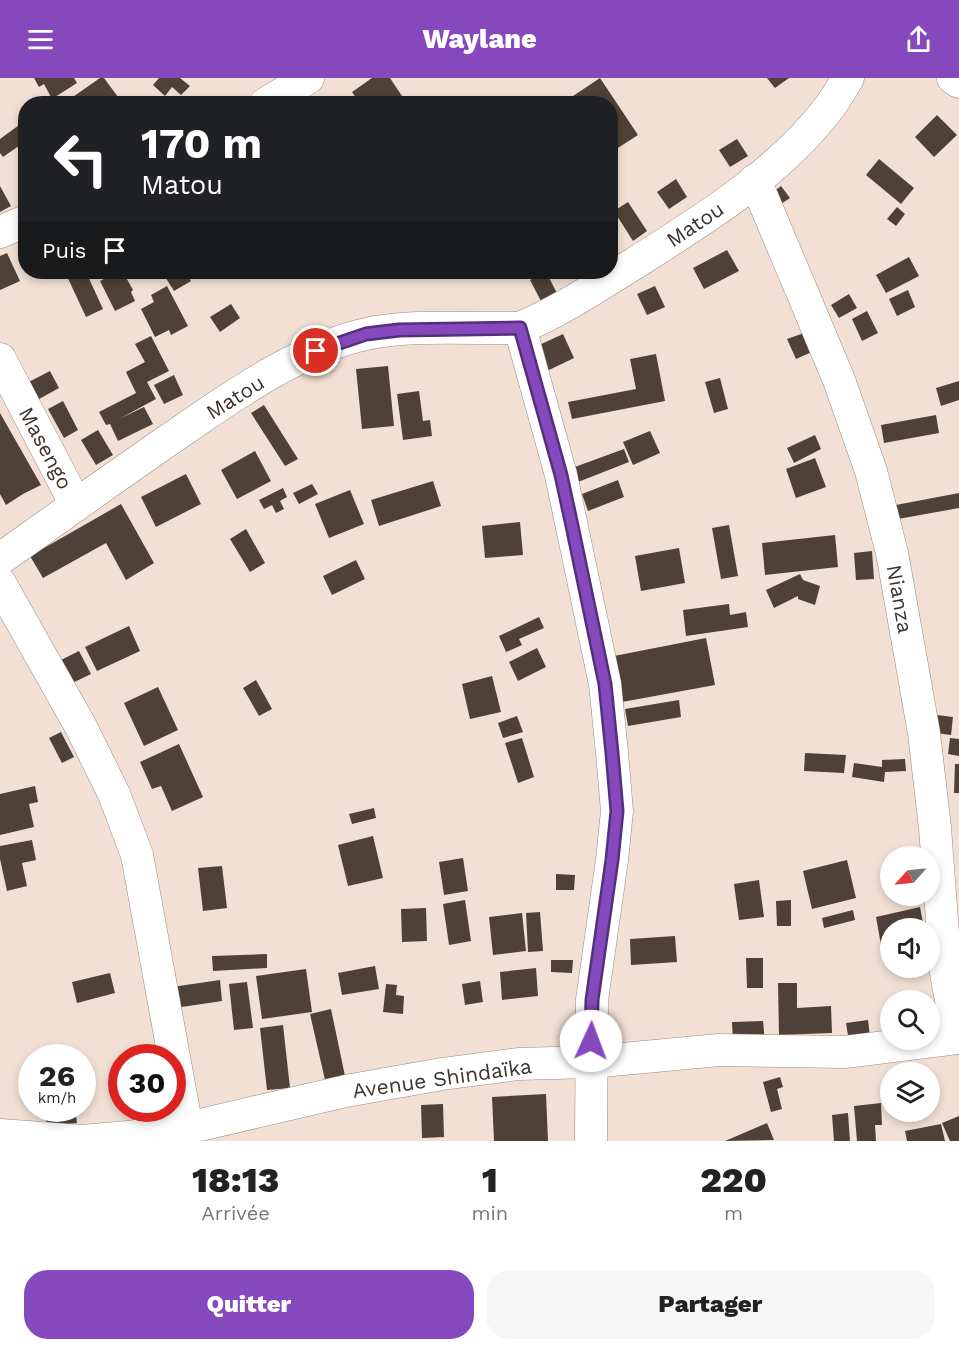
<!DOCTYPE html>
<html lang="fr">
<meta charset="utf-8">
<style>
:root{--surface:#fff;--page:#f6f6f6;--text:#222;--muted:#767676;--accent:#8548bd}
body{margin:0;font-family:"Work Sans",sans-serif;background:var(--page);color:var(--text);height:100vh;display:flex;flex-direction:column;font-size:22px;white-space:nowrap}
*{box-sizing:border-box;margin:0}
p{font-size:20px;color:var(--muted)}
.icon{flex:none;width:33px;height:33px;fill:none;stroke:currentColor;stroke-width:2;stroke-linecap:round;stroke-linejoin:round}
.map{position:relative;height:1063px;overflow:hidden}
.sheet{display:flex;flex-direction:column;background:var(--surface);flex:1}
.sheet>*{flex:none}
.hud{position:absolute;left:18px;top:18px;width:600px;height:183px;border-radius:24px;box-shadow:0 3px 9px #0003;background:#202124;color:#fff;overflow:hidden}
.needle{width:39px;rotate:243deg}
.tools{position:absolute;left:880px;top:768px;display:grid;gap:12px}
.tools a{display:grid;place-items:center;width:60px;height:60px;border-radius:50%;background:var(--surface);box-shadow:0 3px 9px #0003;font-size:30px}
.speed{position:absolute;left:18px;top:966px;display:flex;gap:12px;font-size:30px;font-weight:700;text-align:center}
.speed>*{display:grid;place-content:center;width:78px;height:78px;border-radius:50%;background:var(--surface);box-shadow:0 3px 9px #0003;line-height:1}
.speed small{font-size:15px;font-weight:400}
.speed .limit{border:9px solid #d22;background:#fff;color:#111}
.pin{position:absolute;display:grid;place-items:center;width:51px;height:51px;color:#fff;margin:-26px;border:3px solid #fff;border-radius:50%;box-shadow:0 2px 6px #0007}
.me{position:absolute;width:66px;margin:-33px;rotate:2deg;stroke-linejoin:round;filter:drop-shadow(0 0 4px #0008)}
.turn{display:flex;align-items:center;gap:21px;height:126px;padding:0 24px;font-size:27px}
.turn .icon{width:78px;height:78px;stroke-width:2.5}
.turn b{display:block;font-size:42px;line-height:51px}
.then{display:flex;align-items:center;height:57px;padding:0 24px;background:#0003;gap:12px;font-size:22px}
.eta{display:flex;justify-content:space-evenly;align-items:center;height:102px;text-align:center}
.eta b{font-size:36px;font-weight:800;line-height:42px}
.cta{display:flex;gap:12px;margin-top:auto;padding:12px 24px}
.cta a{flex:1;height:69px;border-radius:24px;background:var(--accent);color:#fff;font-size:24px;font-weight:800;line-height:69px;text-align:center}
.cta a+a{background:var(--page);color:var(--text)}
header{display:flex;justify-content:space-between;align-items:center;height:78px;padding:0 24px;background:var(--accent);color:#fff;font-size:27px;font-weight:800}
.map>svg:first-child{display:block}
</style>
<header><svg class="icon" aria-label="menu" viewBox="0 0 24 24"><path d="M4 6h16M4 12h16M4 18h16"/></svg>Waylane<svg class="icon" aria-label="share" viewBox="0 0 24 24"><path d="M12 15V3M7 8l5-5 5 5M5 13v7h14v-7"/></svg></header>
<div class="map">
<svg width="959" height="1063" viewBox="0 0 959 1063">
<rect width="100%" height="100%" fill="#f2e0d4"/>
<g fill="#4f4138">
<polygon points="34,0 74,0 77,5 52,21 44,6 39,9"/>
<polygon points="100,0 104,0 118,19 109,26 69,26 67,23"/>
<polygon points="159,0 180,0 190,8 181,17 172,9 165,18 153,7"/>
<polygon points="372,0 390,0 402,18 391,26 360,26 352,14"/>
<polygon points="600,0 638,57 610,75 610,26 561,26"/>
<polygon points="767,0 789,0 775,10"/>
<polygon points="937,37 957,57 934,79 915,59"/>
<polygon points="26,42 26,63 3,79 0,75 0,61"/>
<polygon points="737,61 748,78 730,89 719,72"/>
<polygon points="879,81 914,110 901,126 866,97"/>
<polygon points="676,101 687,119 669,131 657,114"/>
<polygon points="0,108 11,128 0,134"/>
<polygon points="781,108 790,120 775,130 767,119"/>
<polygon points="628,124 647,153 633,163 614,133"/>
<polygon points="897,129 905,136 896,148 887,141"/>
<polygon points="727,172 739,193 704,211 693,190"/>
<polygon points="7,175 20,203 0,212 0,178"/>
<polygon points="909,179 919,198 886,215 876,197"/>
<polygon points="65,194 86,194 103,231 86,239"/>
<polygon points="118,194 123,194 133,212 131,214 135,223 115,233 100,203"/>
<polygon points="162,194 185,194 191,203 174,213"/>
<polygon points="546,194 559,219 543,227 530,202"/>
<polygon points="167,208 188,248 171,257 169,252 155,259 141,231 154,224 151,217"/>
<polygon points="655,208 665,229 647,237 637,216"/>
<polygon points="908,212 915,229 897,238 889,221"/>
<polygon points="849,216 857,230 839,240 831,227"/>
<polygon points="231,226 240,240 220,254 210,239"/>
<polygon points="867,233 878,255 862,263 852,241"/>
<polygon points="804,255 812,274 796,281 787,261"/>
<polygon points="563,256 574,280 547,293 535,269"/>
<polygon points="151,258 169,293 147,304 156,321 119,341 144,329 153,346 118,363 110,346 106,347 99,334 136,315 126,294 145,284 135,266"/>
<polygon points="656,276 665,323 572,341 568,324 636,311 630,281"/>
<polygon points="388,288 394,348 362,351 356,291"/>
<polygon points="50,293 59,310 32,325 23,307"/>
<polygon points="174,297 183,317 164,326 154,307"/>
<polygon points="720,300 728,331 714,335 705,304"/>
<polygon points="959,303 959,322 941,328 936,310"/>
<polygon points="419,313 423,343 430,342 432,358 403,362 397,316"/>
<polygon points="63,323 78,352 64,360 48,331"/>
<polygon points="264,327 298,381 285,388 251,335"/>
<polygon points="0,335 41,407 23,416 6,427 0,416"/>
<polygon points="936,337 939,355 884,365 881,347"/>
<polygon points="98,352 113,377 96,387 81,362"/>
<polygon points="650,353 660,375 633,387 623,364"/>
<polygon points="815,357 821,371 794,385 787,370"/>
<polygon points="624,371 629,384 578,404 572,390"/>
<polygon points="255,373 271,403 237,421 221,392"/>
<polygon points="815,380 826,409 796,420 786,391"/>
<polygon points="186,396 201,426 156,449 141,419"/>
<polygon points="618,402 624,419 588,433 582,416"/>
<polygon points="433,403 441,428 379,448 371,422"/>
<polygon points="312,406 318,416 299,426 293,415"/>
<polygon points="283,410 287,419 280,423 284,431 276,435 272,427 264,431 259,422"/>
<polygon points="350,412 364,446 329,460 315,426"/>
<polygon points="959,415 959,430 898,441 896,427"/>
<polygon points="121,426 154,485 126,502 106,465 43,500 30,478"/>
<polygon points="520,444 523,477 485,480 482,448"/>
<polygon points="729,447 738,498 721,501 712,450"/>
<polygon points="246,451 265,485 250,494 230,461"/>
<polygon points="835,457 838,489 765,497 762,465"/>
<polygon points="679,470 685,505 641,513 635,478"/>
<polygon points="872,473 874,501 856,502 854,475"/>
<polygon points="356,482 365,501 332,517 323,498"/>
<polygon points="800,496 803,502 820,508 815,527 798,521 798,518 774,530 766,512"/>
<polygon points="729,526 730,537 746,534 748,549 686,558 683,532"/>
<polygon points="539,539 544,550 519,561 522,567 506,574 499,558"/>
<polygon points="129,548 140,573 97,593 85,569"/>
<polygon points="706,560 715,607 622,624 614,578"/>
<polygon points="537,570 546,589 518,603 509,584"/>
<polygon points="79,573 91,596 62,610 51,587"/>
<polygon points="492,598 501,634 470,641 462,606"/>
<polygon points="256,602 272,631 259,638 243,610"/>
<polygon points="158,609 178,652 144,668 124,625"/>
<polygon points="679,622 681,639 628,648 625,631"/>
<polygon points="937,637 953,639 951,657 935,655"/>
<polygon points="517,638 523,654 503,660 498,645"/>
<polygon points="61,654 74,679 62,685 49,660"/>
<polygon points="522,660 534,699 518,705 505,665"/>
<polygon points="950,660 959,661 959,678 948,676"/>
<polygon points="179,666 203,719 172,733 161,708 152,711 140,684"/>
<polygon points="805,675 846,677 844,695 804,693"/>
<polygon points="905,681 906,693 885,694 884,704 852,699 854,685 882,689 882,682"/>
<polygon points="955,686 959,686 959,715 954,715"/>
<polygon points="35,708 38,724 29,726 34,749 0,757 0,716"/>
<polygon points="374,730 376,740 352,746 349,736"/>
<polygon points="373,758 383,800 348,808 338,767"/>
<polygon points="32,762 36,782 22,785 27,808 7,813 0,781 0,768"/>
<polygon points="463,780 468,813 444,817 439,784"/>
<polygon points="847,782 856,820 812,831 803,793"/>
<polygon points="222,788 227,830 203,833 198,790"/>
<polygon points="556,796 575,797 574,812 556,812"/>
<polygon points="759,802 764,839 739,842 734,806"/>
<polygon points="465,822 471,863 449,867 443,826"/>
<polygon points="791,822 791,848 777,848 776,823"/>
<polygon points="920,829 924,850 891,850 891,865 881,867 876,839"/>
<polygon points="426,830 427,863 402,864 401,831"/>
<polygon points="853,832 855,842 824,850 822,840"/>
<polygon points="540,834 543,873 528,874 526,835"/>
<polygon points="522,835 526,873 493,877 489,839"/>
<polygon points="675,858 677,884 631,887 630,861"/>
<polygon points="267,876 267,890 213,893 212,878"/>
<polygon points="746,880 763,880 763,910 747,910"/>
<polygon points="551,882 573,882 572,895 551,894"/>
<polygon points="375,888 379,911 342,917 338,895"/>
<polygon points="536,890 538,918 502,922 500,894"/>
<polygon points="306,891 312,934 262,941 256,898"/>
<polygon points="110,895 115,915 77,925 72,904"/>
<polygon points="220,902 222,923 175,930 172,909"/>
<polygon points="480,903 483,924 465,927 462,906"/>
<polygon points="247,904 253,950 234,952 229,906"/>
<polygon points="778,905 797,905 797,930 831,928 832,955 779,957"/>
<polygon points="386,906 397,907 396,917 404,918 403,936 383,934"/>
<polygon points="331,931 345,998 325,1002 310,936"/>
<polygon points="868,942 871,967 850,970 846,945"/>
<polygon points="763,943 765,964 733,966 732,944"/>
<polygon points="283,947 290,1010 267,1012 260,950"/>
<polygon points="780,999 783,1009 777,1011 782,1031 771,1034 763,1004"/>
<polygon points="546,1016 548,1063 494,1063 492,1019"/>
<polygon points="881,1025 882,1047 875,1047 876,1063 857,1063 854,1028"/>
<polygon points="443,1026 444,1059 422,1060 421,1027"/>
<polygon points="45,1030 75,1030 77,1045 47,1048"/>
<polygon points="848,1035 850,1063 834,1063 832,1037"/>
<polygon points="959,1038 959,1063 950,1063 942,1045"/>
<polygon points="767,1045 774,1062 725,1063"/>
<polygon points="941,1046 945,1063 907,1063 905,1053"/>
</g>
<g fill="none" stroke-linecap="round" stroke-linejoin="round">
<defs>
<g id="minor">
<polyline points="953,0 959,4"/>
<polyline points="265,26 308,0"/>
<polyline points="755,102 839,302 871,393 892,475 924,655 935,750 946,895 958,960"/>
<polyline points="0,154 26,143"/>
<polyline points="520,250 561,397 605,606 612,675 617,733 612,782 592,922 591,1063"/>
<polyline points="0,281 76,427"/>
<path d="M 0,481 C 56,441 111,402 167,363 C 226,323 294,272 366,256 C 411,246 472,251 520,250 C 560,233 598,208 635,185 C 704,141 778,96 828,31 C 836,21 842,10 848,0"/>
<polyline points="0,505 81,649 114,716 137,777 187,1050"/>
<polyline points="0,1057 82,1063 128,1059 187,1050 346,1013 442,996 518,986 591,984 719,972 845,974 959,960"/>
</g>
</defs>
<use href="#minor" stroke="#9b8b80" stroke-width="33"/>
<use href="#minor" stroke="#fff" stroke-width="32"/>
</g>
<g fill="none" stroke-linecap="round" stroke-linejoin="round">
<defs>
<polyline id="route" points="316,273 366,256 399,252 520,250 561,397 571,443 605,606 612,675 617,733 612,782 592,922 591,963"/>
</defs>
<use href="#route" stroke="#562f7b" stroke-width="15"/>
<use href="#route" stroke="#8548bd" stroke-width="10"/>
</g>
<g text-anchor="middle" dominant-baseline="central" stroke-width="6" stroke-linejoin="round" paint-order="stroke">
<g font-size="21" fill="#3b342f" stroke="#fff">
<text transform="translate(695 146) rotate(-34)">Matou</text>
<text transform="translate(235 319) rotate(-32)">Matou</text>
<text transform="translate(46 370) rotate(62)">Masengo</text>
<text transform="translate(900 521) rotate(80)">Nianza</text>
<text transform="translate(442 1000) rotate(-8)">Avenue Shindaïka</text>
</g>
</g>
</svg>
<div class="tools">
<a><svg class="needle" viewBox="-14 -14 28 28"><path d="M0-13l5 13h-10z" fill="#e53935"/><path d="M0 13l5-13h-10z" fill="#767676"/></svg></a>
<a><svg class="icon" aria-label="sound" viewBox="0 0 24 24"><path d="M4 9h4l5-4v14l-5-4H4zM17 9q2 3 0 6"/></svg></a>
<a><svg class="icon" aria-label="search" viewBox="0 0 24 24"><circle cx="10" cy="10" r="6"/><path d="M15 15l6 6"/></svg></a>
<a><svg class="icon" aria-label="layers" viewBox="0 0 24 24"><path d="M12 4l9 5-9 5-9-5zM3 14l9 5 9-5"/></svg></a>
</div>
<div class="speed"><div>26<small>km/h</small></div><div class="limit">30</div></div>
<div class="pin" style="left:316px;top:273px;background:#d93025"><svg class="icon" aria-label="arrive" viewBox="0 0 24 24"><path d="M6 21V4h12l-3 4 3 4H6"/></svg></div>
<svg class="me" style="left:591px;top:963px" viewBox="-20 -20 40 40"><circle r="19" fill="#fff"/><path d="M0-13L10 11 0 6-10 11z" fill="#8548bd"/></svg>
<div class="hud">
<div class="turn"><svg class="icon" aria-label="left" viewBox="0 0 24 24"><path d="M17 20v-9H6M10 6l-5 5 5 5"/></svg><div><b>170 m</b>Matou</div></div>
<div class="then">Puis<svg class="icon" aria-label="arrive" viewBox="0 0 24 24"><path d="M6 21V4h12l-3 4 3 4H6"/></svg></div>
</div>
</div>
<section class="sheet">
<div class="eta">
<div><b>18:13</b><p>Arrivée</p></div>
<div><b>1</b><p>min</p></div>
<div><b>220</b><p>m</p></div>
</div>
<div class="cta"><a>Quitter</a><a>Partager</a></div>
</section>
